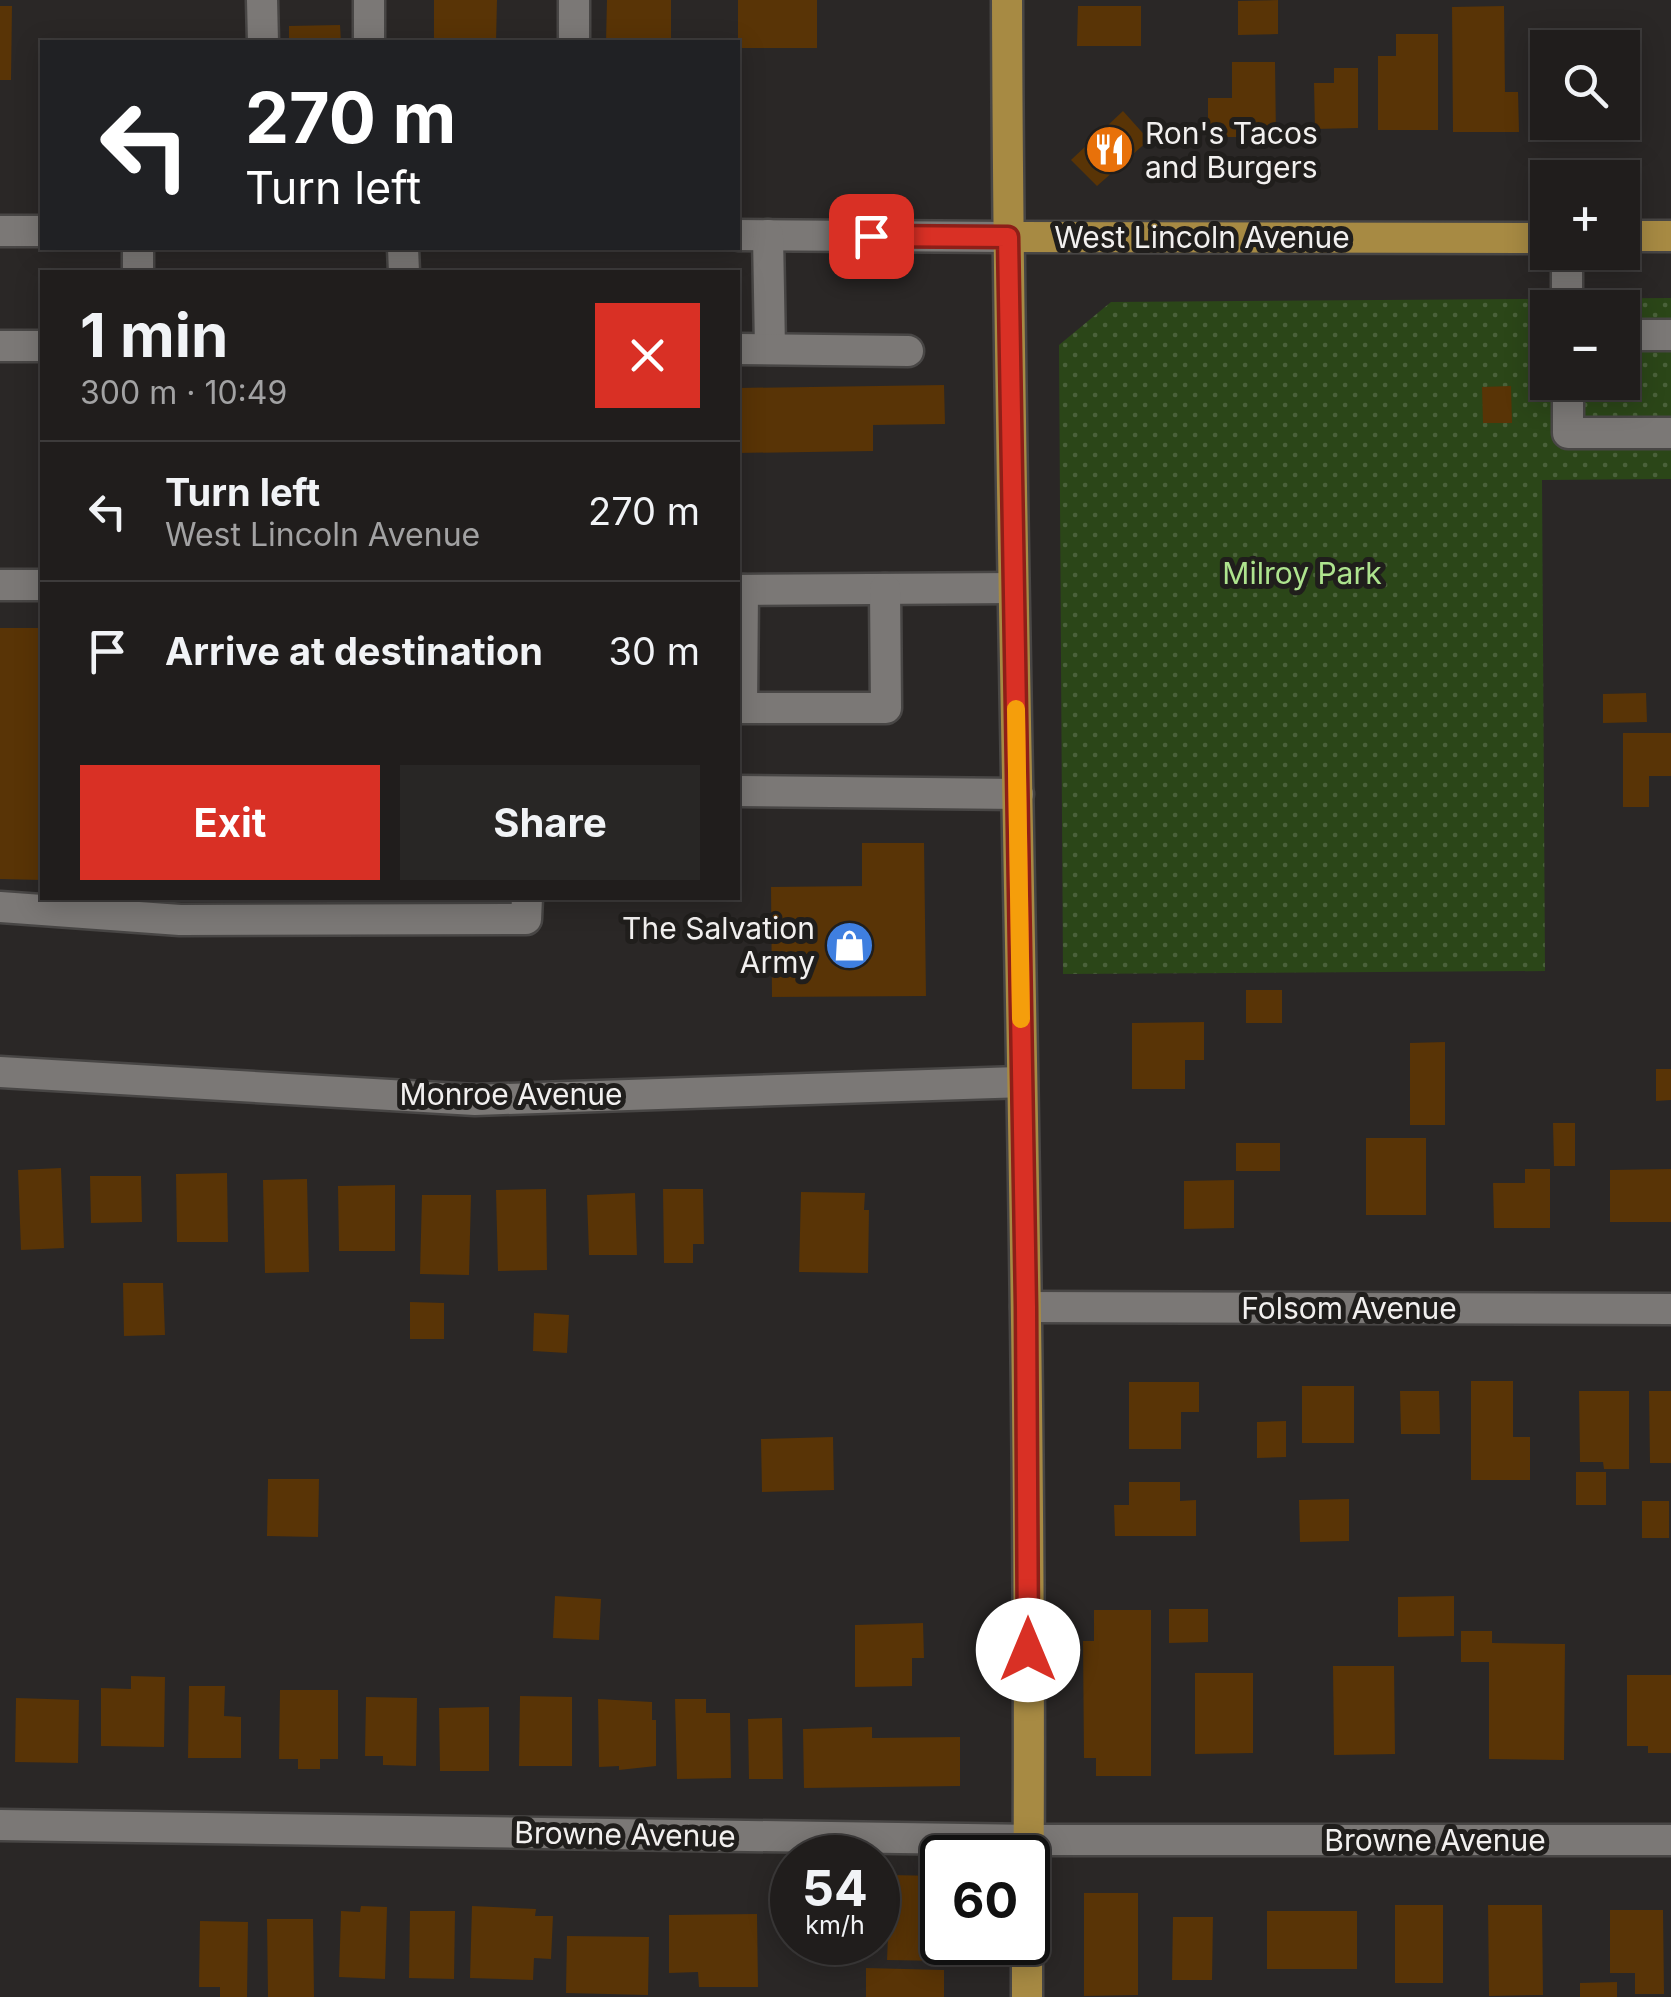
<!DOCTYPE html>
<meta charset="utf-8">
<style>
:root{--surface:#201d1c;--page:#282625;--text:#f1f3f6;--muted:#a2a2a3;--line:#3d3b3b;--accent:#d93025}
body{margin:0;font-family:Inter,sans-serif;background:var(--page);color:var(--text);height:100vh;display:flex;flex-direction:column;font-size:38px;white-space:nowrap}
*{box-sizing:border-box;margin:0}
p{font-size:32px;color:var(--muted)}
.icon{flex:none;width:55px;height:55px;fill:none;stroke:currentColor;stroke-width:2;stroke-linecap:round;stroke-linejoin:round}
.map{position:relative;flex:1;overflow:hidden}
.details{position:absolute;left:40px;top:270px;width:700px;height:630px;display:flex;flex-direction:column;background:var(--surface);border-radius:0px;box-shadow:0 5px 25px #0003,0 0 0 2px var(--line)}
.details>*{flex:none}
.top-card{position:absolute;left:40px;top:40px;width:700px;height:210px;border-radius:0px;box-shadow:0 5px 25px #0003,0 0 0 2px var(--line);background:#202124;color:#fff;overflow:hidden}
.fabs{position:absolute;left:1530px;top:30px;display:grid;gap:20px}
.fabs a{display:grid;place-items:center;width:110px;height:110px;border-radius:0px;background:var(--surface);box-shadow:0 5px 25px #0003,0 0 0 2px var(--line);font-size:50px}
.speed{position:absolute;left:770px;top:1835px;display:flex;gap:20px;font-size:50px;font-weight:700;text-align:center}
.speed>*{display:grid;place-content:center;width:130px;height:130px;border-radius:50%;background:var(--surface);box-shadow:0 5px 25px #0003,0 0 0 2px var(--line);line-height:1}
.speed small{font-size:25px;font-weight:400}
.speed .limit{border:5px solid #111;border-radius:15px;background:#fff;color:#111}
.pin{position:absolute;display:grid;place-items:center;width:85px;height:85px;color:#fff;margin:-42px;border-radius:20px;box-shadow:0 5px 15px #0006}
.me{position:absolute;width:110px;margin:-55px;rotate:0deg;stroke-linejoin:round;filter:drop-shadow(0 0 8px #0008)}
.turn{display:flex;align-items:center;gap:35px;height:210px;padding:0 40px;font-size:45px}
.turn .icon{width:130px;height:130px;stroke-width:2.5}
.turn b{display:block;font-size:70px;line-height:85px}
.round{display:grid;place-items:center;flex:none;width:105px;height:105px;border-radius:0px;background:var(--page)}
.headline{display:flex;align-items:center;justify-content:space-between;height:170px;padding:0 40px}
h1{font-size:60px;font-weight:700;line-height:75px}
.primary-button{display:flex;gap:20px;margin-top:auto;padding:20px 40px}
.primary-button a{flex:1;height:115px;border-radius:0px;background:var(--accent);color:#fff;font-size:40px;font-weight:700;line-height:115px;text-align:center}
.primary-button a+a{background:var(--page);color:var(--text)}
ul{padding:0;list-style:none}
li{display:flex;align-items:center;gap:30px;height:140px;padding:0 40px;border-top:2px solid var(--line)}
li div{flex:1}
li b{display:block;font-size:38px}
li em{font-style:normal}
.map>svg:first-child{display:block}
</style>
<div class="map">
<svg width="1671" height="1997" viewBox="0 0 1671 1997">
<defs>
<pattern id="green-dots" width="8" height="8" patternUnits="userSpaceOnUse" patternTransform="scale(2.5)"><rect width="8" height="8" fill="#2b4618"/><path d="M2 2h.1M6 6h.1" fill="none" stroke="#4a613a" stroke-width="1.8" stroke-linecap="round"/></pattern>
</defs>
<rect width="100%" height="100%" fill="#2a2726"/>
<path fill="url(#green-dots)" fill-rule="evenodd" d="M 1671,298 L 1671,479 L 1542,480 L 1545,971 L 1063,974 L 1059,345 L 1111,302 ZM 1548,308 L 1622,308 L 1622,382 L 1548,382 Z"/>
<g fill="#593406">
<polygon points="434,0 497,0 496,42 434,42"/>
<polygon points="607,0 671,0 671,42 606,42"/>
<rect x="738" y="0" width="79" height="48"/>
<polygon points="1278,0 1278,34 1238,35 1238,1"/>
<polygon points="0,6 12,6 11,80 0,80"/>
<polygon points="1078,6 1141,6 1141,46 1077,46"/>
<polygon points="1504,6 1505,92 1518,92 1519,132 1453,132 1452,7"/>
<polygon points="340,25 341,42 289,42 289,26"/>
<polygon points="1396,34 1438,34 1438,130 1378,130 1378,56 1396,56"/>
<polygon points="1586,41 1636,41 1636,135 1586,135 1586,122 1622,122 1622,48 1586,48"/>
<polygon points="1232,62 1275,62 1276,137 1208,137 1208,98 1232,98"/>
<polygon points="1334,68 1358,68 1358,128 1315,129 1314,83 1334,83"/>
<polygon points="1123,111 1149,140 1097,186 1071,160"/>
<polygon points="944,385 945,424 873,425 873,451 738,453 738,388"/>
<polygon points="1511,386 1512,423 1483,423 1482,387"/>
<polygon points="0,628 42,628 42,880 0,879"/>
<polygon points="1646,693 1647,722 1603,723 1603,694"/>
<polygon points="1623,733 1671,733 1671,776 1649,776 1649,807 1623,807"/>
<polygon points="862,843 924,843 926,996 772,997 771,887 862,886"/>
<rect x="1246" y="990" width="36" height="33"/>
<polygon points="1204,1022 1204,1060 1185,1060 1185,1089 1132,1089 1132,1023"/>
<polygon points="1445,1042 1445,1125 1410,1125 1410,1043"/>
<polygon points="1656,1069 1671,1069 1671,1100 1656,1101"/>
<polygon points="1553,1123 1575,1123 1575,1166 1554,1166"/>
<rect x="1366" y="1138" width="60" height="77"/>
<rect x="1236" y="1143" width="44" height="28"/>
<polygon points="61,1168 64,1248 21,1250 18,1170"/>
<polygon points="1525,1169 1550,1169 1550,1228 1494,1228 1493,1183 1525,1183"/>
<polygon points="1671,1169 1671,1222 1610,1222 1610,1170"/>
<polygon points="227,1173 228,1242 177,1242 176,1174"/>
<polygon points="90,1176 141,1176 142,1222 91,1223"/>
<polygon points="307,1179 309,1272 265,1273 263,1180"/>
<polygon points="1234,1180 1234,1228 1184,1229 1184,1181"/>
<polygon points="395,1185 395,1251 339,1251 338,1186"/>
<polygon points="546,1189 547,1270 498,1271 496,1190"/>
<polygon points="663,1189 703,1189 704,1244 693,1244 693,1263 664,1263"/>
<polygon points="801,1192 865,1193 864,1210 869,1210 868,1273 799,1272"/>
<polygon points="635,1193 637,1255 589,1255 587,1195"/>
<polygon points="422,1195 471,1195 469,1275 420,1274"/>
<polygon points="123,1283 163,1283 165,1335 124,1336"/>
<polygon points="410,1302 444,1303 444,1339 410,1339"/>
<polygon points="534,1313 569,1315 567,1353 533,1351"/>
<polygon points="1471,1381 1513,1381 1513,1437 1530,1437 1530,1480 1471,1480"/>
<polygon points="1129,1382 1199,1382 1199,1412 1181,1412 1181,1449 1129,1449"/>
<rect x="1302" y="1386" width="52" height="57"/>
<polygon points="1400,1391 1439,1391 1440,1434 1401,1434"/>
<polygon points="1579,1391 1629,1391 1629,1469 1604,1469 1603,1462 1580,1462"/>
<polygon points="1649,1391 1671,1391 1671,1463 1650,1463"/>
<polygon points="1286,1421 1286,1457 1257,1458 1257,1422"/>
<polygon points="833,1437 834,1490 762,1492 761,1439"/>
<rect x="1576" y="1472" width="30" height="33"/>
<polygon points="268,1479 319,1479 318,1537 267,1536"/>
<polygon points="1129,1482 1180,1482 1180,1501 1196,1500 1196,1536 1115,1536 1114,1505 1129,1505"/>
<polygon points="1349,1499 1349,1541 1300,1542 1299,1500"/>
<rect x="1642" y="1501" width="27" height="37"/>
<polygon points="555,1596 601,1599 599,1640 553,1638"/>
<polygon points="1454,1596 1454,1636 1398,1637 1398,1597"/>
<polygon points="1169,1609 1208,1609 1208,1642 1169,1643"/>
<polygon points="1094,1610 1151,1610 1151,1776 1096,1776 1096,1758 1084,1758 1083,1641 1094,1641"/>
<polygon points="923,1623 924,1658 912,1658 912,1686 855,1687 855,1625"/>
<polygon points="1461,1631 1492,1631 1492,1643 1565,1644 1564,1760 1489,1759 1489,1662 1461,1662"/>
<polygon points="1333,1666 1394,1666 1395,1754 1334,1755"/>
<polygon points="1195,1673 1253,1673 1253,1753 1195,1754"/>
<polygon points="1627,1675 1671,1675 1671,1753 1648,1753 1648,1746 1627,1746"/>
<polygon points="131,1676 165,1677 164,1747 101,1746 101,1688 131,1689"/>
<polygon points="189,1686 225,1686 224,1716 241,1717 241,1758 188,1758"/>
<polygon points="280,1690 338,1690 338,1759 320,1759 320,1769 298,1769 298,1759 279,1759"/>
<polygon points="520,1696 572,1697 572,1766 519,1766"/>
<polygon points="366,1697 417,1698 416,1766 383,1765 383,1756 365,1756"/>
<polygon points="16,1698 79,1700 78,1763 15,1762"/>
<polygon points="598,1699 652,1702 652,1720 656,1720 656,1766 619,1770 619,1766 599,1767"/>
<polygon points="675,1699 706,1699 706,1713 730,1713 731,1778 677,1779"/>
<polygon points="489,1707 489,1771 440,1771 439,1708"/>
<polygon points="782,1718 783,1779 749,1779 748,1719"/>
<polygon points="872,1727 872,1738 960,1737 960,1786 804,1788 803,1729"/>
<polygon points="888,1875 942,1876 942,1942 948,1942 948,1961 887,1960 888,1937 878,1937 878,1898 888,1898"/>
<polygon points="1084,1893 1138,1893 1138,1995 1084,1996"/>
<rect x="1395" y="1905" width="48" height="78"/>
<polygon points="1488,1905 1542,1905 1543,1995 1489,1996"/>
<polygon points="361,1906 387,1907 385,1979 339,1977 341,1911 360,1912"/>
<polygon points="472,1906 536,1909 535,1916 553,1916 551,1959 534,1958 533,1980 470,1978"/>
<polygon points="1610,1910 1663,1910 1664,1994 1635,1994 1635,1973 1610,1973"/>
<polygon points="410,1911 455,1911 454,1979 409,1978"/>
<rect x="1267" y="1911" width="90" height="58"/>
<polygon points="757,1914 758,1987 699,1987 698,1972 669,1973 669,1915"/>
<polygon points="1173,1917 1213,1917 1212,1980 1172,1980"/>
<polygon points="267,1919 313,1919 314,1997 268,1997"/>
<polygon points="200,1921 248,1922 247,1997 220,1997 220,1987 199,1987"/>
<polygon points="567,1936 649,1937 648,1995 566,1993"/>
<polygon points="866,1968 944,1970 944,1997 866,1997"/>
<polygon points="1617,1982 1617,1997 1580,1997 1580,1983"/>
</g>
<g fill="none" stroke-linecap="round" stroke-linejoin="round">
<defs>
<g id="minor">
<polyline points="262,0 263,42"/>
<polyline points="369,0 369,42"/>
<polyline points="574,0 574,42"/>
<polyline points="0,231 42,231"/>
<polyline points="738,235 1008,237"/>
<polyline points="768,235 770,349"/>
<polyline points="138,248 138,272"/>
<polyline points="403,248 404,272"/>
<polyline points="1567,252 1567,308"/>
<polyline points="1622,335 1671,335"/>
<polyline points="0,346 42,346"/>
<polyline points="738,349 908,351"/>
<polyline points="1568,382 1568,433 1671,433"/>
<polyline points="0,585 42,585"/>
<polyline points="738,590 1013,588"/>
<polyline points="743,590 742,708 886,708 885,589"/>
<polyline points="738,791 1018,794"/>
<polyline points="0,907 180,920 526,919 527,898"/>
<polyline points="0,1072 475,1100 1022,1082"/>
<polyline points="1026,1307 1671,1309"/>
<polyline points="0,1825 1028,1840 1671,1840"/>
</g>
<g id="major">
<path d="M 1007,0 C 1009,647 1034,1294 1028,1941"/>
<polyline points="1622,236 1671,236"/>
<polyline points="1008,237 1548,238"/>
<polyline points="1027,1997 1027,1942"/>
</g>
</defs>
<use href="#minor" stroke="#484645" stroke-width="35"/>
<use href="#major" stroke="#484645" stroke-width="35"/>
<use href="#minor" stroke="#7b7876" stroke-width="30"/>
<use href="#major" stroke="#a78a43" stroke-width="30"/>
</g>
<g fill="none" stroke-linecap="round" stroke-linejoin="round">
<defs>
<polyline id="route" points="871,236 1008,237 1026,1307 1028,1650"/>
</defs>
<use href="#route" stroke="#8d1f18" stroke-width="25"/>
<use href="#route" stroke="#d93025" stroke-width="18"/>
<polyline stroke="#f59e0b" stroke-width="18" points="1016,709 1021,1019"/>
</g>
<defs>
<symbol id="restaurant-disc" viewBox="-11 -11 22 22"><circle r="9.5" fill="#e8710a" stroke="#201e1c"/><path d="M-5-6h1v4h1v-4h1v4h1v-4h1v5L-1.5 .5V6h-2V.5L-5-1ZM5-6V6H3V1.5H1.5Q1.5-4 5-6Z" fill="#fff"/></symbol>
<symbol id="shop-disc" viewBox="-11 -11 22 22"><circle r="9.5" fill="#3f7fe0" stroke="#201e1c"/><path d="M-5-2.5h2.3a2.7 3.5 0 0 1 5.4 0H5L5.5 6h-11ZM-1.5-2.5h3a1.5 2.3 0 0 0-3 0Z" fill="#fff"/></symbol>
</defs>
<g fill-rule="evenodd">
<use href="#restaurant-disc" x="1082" y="122" width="55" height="55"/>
<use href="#shop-disc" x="822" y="918" width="55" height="55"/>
</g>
<g text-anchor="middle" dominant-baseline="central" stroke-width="10" stroke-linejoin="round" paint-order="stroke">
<g font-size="30" fill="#f2f0ef" stroke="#201e1c" text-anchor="start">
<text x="1145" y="133">Ron's Tacos<tspan x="1145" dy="34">and Burgers</tspan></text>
<text x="815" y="928" text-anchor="end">The Salvation<tspan x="815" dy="34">Army</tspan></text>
</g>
<g font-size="30" fill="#f2f0ef" stroke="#201e1c">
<text x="1202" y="237">West Lincoln Avenue</text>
<text x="511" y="1094">Monroe Avenue</text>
<text x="1349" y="1308">Folsom Avenue</text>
<text transform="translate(625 1834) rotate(1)">Browne Avenue</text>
<text x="1435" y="1840">Browne Avenue</text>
</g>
<g font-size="30" fill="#aee48e" stroke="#201e1c">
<text x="1302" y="573">Milroy Park</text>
</g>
</g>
</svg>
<div class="fabs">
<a><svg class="icon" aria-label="search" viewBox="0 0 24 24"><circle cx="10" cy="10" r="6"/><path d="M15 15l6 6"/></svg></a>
<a>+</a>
<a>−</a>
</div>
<div class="speed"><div>54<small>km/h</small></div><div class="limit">60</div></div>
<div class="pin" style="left:871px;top:236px;background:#d93025"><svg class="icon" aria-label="arrive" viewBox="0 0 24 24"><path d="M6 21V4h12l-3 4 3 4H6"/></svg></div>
<svg class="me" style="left:1028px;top:1650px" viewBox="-20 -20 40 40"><circle r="19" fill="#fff"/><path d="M0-13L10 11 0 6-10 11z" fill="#d93025"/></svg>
<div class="top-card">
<div class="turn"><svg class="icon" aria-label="left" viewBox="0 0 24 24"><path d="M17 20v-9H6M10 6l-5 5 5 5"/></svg><div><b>270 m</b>Turn left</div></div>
</div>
<section class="details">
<div class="headline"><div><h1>1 min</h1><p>300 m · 10:49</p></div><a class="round" style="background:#d93025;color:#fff"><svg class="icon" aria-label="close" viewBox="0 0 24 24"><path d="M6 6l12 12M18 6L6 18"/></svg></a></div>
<ul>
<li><svg class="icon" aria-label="left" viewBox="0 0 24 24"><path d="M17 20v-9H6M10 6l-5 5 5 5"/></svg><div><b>Turn left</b><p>West Lincoln Avenue</p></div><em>270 m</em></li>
<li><svg class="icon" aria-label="arrive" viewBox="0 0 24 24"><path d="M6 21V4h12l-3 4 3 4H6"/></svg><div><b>Arrive at destination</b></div><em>30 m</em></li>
</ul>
<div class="primary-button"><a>Exit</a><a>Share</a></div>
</section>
</div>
